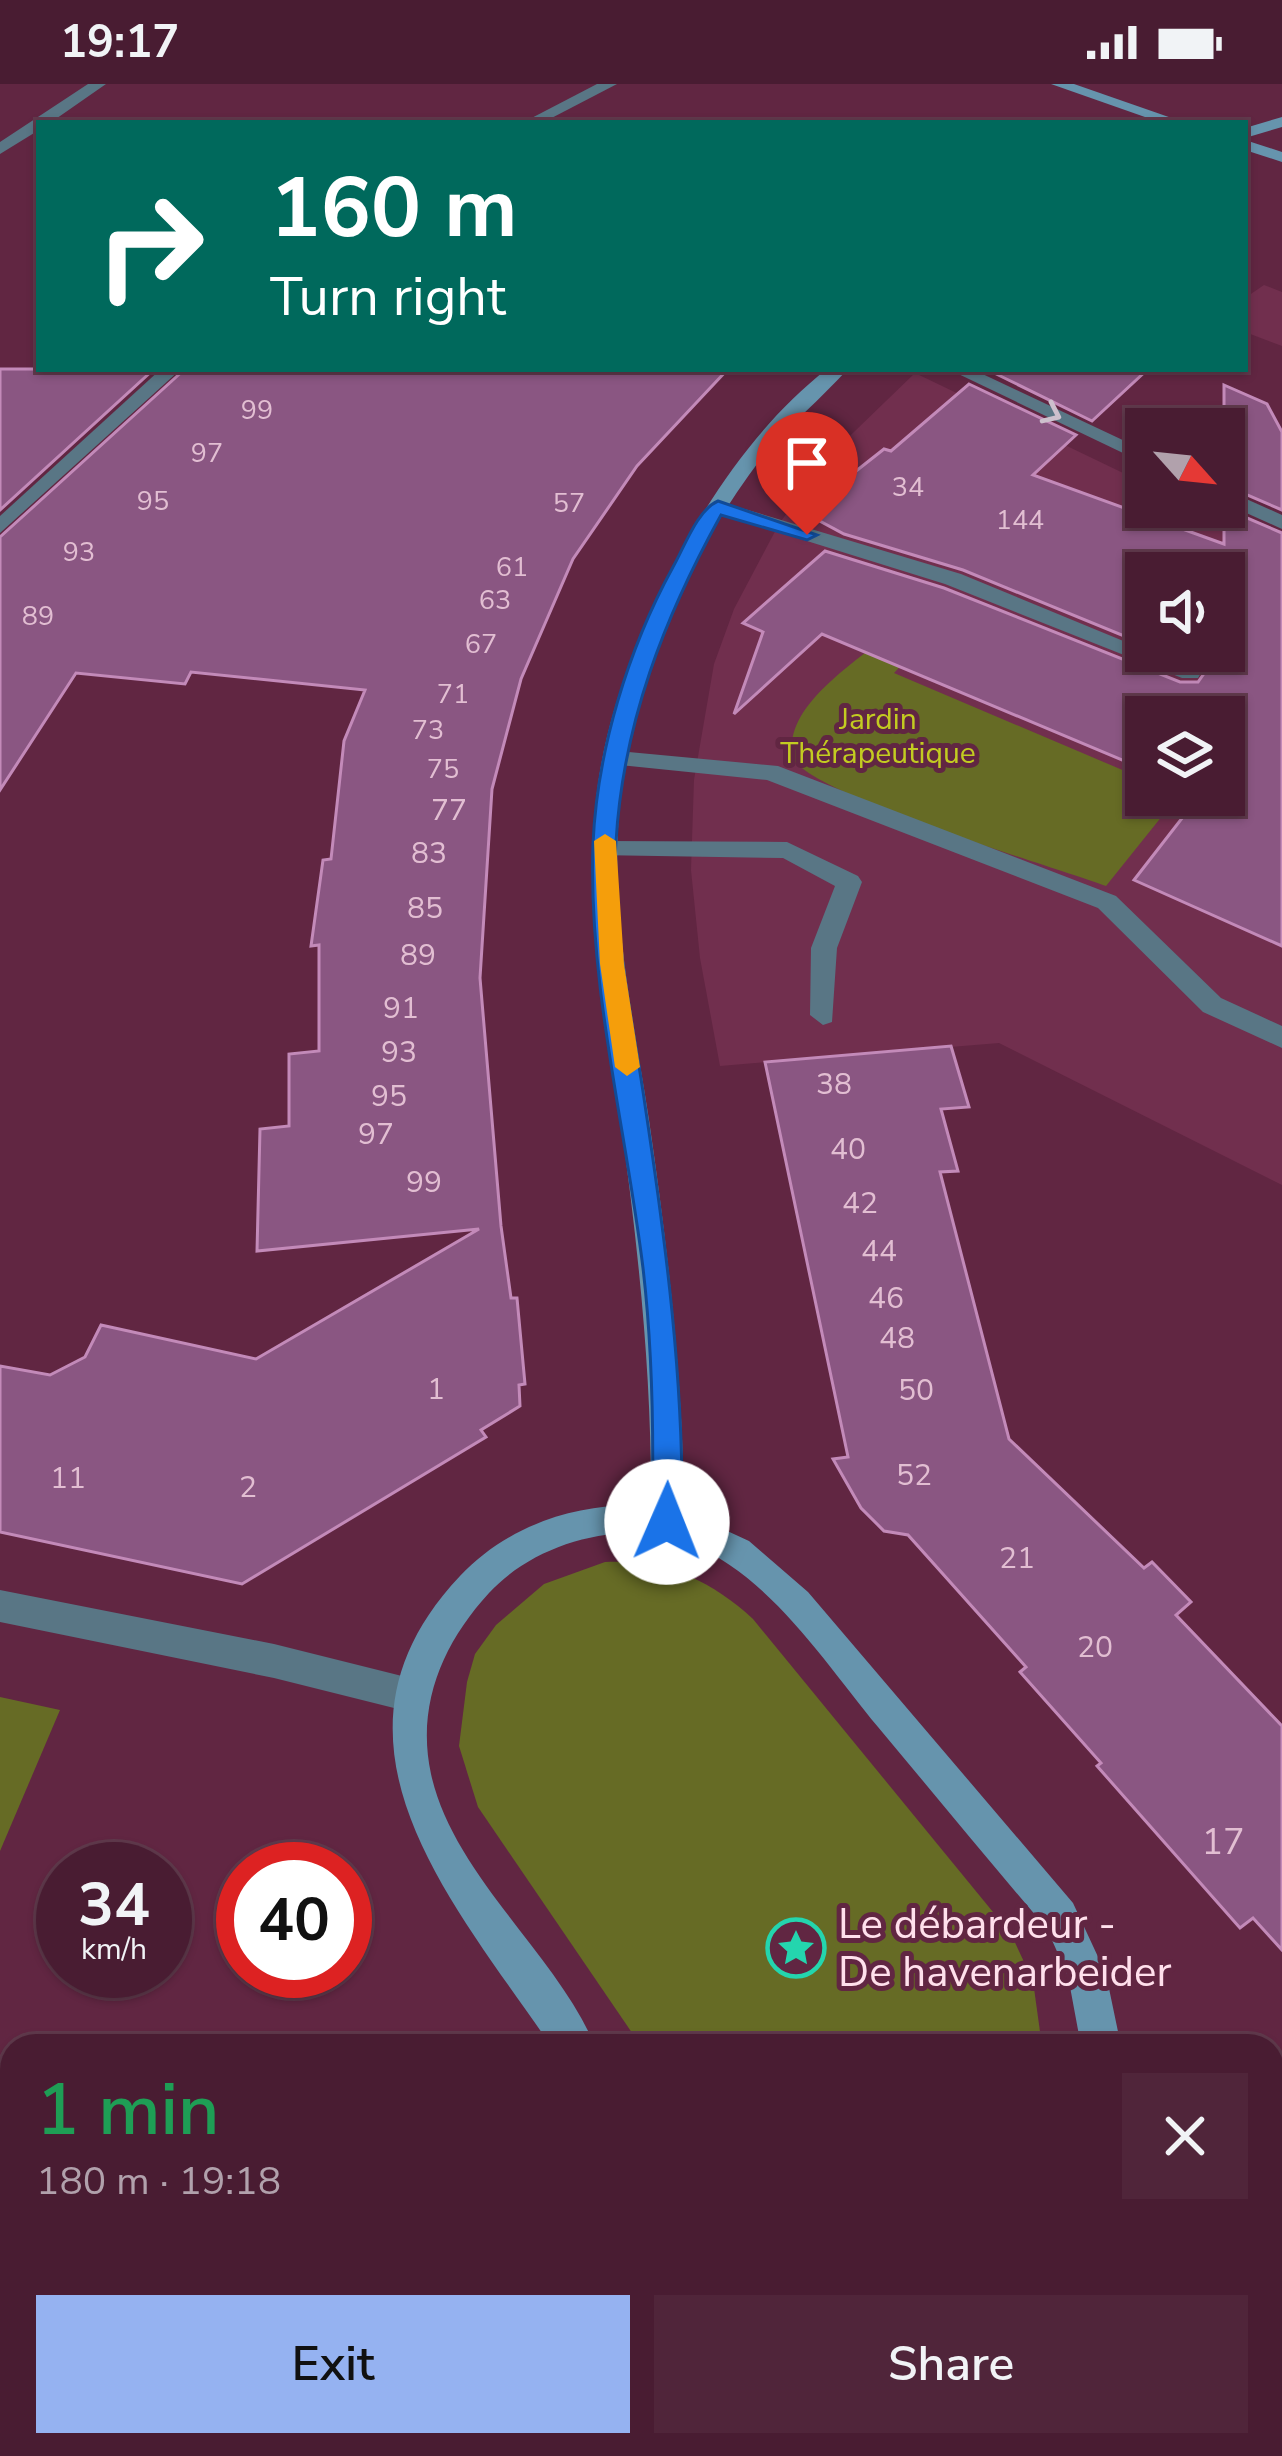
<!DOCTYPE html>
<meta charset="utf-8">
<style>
:root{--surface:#491c32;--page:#50253a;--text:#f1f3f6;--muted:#b1a1ac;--line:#613a4d;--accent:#95b2f1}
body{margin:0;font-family:"Nunito Sans",sans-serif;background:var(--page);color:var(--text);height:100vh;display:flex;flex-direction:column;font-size:45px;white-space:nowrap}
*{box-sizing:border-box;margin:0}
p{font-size:39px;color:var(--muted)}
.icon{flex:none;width:66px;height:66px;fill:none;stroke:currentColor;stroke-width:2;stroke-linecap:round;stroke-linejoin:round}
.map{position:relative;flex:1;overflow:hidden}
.details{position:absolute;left:0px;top:1950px;width:1284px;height:423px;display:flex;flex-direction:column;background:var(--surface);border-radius:36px 36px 0 0;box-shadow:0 3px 9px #0004,0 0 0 3px var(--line)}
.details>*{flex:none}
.guide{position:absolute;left:36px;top:36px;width:1212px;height:252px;border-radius:0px;box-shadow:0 3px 9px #0004,0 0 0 3px var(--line);background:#00695c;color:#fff;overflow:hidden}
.needle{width:78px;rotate:117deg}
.buttons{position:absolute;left:1125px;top:324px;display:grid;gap:24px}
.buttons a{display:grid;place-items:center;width:120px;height:120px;border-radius:0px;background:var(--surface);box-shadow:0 3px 9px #0004,0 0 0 3px var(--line);font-size:60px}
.speed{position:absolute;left:36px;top:1758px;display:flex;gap:24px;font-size:60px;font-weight:700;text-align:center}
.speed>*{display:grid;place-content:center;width:156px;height:156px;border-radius:50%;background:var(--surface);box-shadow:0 3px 9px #0004,0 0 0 3px var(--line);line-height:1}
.speed small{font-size:30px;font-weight:400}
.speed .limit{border:18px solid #d22;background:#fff;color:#111}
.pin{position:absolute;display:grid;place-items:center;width:102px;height:102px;color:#fff;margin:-123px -51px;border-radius:50% 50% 50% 0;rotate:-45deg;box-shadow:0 0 12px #0007}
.pin .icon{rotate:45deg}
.me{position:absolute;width:132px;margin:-66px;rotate:1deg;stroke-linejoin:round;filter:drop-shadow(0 0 9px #0008)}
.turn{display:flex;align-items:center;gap:42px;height:252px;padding:0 36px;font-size:54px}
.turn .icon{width:156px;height:156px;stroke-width:2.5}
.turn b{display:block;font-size:84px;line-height:102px}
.round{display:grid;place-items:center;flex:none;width:126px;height:126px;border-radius:0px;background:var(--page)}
.summary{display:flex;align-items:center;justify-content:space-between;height:204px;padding:0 36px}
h1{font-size:72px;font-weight:600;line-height:90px;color:#1e9e55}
.cta{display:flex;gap:24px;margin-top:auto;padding:24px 36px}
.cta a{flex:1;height:138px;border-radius:0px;background:var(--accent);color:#111;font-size:48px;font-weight:600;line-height:138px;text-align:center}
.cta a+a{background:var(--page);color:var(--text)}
.status{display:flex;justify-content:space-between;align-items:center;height:84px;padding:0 60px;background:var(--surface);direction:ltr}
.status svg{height:33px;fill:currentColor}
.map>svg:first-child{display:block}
</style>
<div class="status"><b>19:17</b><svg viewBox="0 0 49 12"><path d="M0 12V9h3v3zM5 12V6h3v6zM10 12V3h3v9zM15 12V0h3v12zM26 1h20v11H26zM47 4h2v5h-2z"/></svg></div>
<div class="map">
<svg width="1282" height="2372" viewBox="0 0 1282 2372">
<rect width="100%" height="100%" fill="#612642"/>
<g fill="#712f4e" fill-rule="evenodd">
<polygon points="1264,201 1282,208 1282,262 1245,248 1245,214"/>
<path d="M 915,289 L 1146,400 L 1146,423 L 1195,423 L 1282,465 L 1282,1101 L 999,959 L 720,982 L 700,874 L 691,786 L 694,696 L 714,580 L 734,525 L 779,440 L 826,375 ZM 1146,489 L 1224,489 L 1224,567 L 1146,567 ZM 1146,633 L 1224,633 L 1224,711 L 1146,711 Z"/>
</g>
<g fill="#666b25">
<path d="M 895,545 L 922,560 L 894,589 L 1146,696 L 1146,711 L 1179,711 L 1106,802 C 1045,780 830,717 794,677 C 778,623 859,577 895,545 Z"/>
<path d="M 605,1478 C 664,1475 711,1496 753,1535 L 1011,1850 L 1033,1897 L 1042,1962 L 641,1962 L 478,1723 L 459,1662 L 467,1598 L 475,1570 L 496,1541 L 544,1500 Z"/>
<polygon points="0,1613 60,1626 0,1767"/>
</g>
<g fill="#8a5682" stroke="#c38ab9" stroke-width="3">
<polygon points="0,285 154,285 0,426"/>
<polygon points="185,285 728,285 637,382 573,475 521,595 492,705 480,894 501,1142 511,1214 517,1214 525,1300 519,1301 520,1322 481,1346 486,1353 242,1500 0,1448 0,1282 50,1291 85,1273 101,1241 256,1275 479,1145 257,1167 260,1045 289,1042 289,970 319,967 319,861 311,862 323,776 331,775 344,657 365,606 191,588 185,600 76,589 0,706 0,453"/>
<polygon points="986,285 1148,285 1092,337"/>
<polygon points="969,300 1076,351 1033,391 1224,460 1224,424 1282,449 1282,862 1134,796 1200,711 1224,711 1224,633 1146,633 1146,686 822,550 734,630 763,548 743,539 825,467 944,504 1180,598 1198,598 1205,588 1159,567 1224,567 1224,489 1146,489 1146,561 963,486 844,450 818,436 832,406 884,365 891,367"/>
<polygon points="1224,301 1267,320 1282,348 1282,426 1224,401"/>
<polygon points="951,962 969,1023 941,1025 958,1087 940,1088 1009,1355 1144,1484 1152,1478 1191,1518 1176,1531 1282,1642 1282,1866 1253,1834 1240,1844 1097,1682 1101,1679 1020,1588 1026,1583 908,1451 884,1447 861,1424 833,1375 848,1373 765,978"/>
</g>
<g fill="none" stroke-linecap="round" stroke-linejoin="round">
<g fill="#597685" fill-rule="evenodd">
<polygon points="718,417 961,490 1201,589 1198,594 1182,594 945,500 711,427 711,419"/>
<polygon points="1156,423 1184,423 1218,440 1201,444"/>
<polygon points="618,667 778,682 1116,812 1221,914 1282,942 1282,964 1203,928 1098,824 767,696 610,680 610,670"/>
<polygon points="605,757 787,758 858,792 862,798 837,864 832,938 823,941 810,931 811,864 835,802 783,774 596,771 596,759"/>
</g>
<g fill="#597685" fill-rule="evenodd">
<polygon points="88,0 106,0 50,39 39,39 39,46 0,70 0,58"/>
<polygon points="597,0 617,0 542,39 522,39"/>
<polygon points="161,285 181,285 0,449 0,432"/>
<polygon points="948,285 972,285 1146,367 1146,380"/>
<polygon points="1224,405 1282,431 1282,445 1224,419"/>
<polygon points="0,1506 274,1560 410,1594 422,1599 428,1611 422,1623 410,1628 274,1594 0,1538"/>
<polygon points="1272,2011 1282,2015 1282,2056 1272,2052"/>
</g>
<g fill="#6694ad" fill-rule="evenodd">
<polygon points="1051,0 1074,0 1186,39 1162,39"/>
<polygon points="1282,33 1282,43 1245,54 1245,44"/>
<polygon points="1245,56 1282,68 1282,78 1245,66"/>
<path d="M 827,285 L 848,285 C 815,321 778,350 749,391 C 681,486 632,602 620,719 C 609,826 633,932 649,1036 C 668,1166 683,1296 684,1427 L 749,1457 L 808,1508 L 1073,1819 L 1106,1890 L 1121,1962 L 1081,1962 L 1068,1892 L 1047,1845 C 990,1778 934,1710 878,1643 C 825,1579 770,1492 691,1460 C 625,1434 537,1457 489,1509 C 443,1559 416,1621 431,1690 C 453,1791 558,1872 595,1962 L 551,1962 C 453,1818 305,1656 460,1492 C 509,1440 581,1417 651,1422 C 652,1291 638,1162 620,1032 C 606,930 586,829 595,725 C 603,638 636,553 676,476 C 715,404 763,335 827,285 Z"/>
<polygon points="765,2361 809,2361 808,2372 764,2372"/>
</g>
</g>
<defs><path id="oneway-chevron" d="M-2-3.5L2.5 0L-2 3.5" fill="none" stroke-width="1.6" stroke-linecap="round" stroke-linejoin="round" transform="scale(3)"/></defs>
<use stroke="#cdc0cd" href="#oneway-chevron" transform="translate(1052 330) rotate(25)"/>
<path fill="#1a73e8" stroke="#114b97" stroke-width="3" d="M 718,417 L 817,451 L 807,456 L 721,431 C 664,534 623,639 616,758 C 611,844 633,936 645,1021 C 666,1160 684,1297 682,1438 L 677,1448 L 667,1452 L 656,1448 L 652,1438 C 654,1353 653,1269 643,1184 C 626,1045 588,901 593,760 C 597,667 628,565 673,483 C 684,464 697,426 718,417 Z"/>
<polygon fill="#f59e0b" points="605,750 616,757 624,880 640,983 627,992 615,983 600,880 594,757"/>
<defs>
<symbol id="sight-ring" viewBox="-11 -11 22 22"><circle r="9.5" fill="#612642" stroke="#24d5ae" stroke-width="1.5"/><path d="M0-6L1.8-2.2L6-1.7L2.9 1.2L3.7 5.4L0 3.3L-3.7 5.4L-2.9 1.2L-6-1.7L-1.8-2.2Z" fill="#24d5ae"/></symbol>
</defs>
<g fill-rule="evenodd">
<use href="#sight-ring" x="763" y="1831" width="66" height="66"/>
</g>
<g text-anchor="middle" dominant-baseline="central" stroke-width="10" stroke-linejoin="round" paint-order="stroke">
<g font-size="27" fill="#e2bed2">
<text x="257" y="326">99</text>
<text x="207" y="369">97</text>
<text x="908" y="403">34</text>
<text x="153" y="417">95</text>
<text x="569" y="419">57</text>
<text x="1020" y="436">144</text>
<text x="79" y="468">93</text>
<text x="512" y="483">61</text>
<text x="495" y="516">63</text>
<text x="38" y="532">89</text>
<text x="481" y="560">67</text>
<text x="453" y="610">71</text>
<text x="428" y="646">73</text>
<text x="443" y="685">75</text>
</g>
<g font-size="30" fill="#c3cc21" stroke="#612642">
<text x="878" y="635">Jardin<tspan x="878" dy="34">Thérapeutique</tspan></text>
</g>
<g font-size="30" fill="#e2bed2">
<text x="449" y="726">77</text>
<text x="429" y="769">83</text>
<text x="425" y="824">85</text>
<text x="418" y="871">89</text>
<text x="401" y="924">91</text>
<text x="399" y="968">93</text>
<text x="834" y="1000">38</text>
<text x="389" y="1012">95</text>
<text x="376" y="1050">97</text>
<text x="848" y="1065">40</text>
<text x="424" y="1098">99</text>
<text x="860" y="1119">42</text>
<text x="879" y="1167">44</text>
<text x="886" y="1214">46</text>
<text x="897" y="1254">48</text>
<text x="436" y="1305">1</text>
<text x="916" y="1306">50</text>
<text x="914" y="1391">52</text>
<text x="68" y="1394">11</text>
<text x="248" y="1403">2</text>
<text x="1017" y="1474">21</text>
<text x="1095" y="1563">20</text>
</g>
<g font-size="36" fill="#e2bed2">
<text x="1223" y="1758">17</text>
</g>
<g font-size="42" fill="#ffe0ec" stroke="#612642" text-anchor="start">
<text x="838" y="1840">Le débardeur -<tspan x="838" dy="48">De havenarbeider</tspan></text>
</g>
</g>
</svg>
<div class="buttons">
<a><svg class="needle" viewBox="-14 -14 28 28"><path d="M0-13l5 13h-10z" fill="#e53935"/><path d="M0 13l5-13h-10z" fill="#b1a1ac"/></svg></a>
<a><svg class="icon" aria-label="sound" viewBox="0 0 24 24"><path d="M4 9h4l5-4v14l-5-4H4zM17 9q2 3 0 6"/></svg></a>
<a><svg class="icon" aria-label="layers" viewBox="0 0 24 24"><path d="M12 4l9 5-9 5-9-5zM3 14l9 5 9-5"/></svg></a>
</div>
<div class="speed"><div>34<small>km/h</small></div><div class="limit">40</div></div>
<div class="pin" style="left:807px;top:451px;background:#d93025"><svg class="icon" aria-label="arrive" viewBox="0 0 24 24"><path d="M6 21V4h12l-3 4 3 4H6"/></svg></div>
<svg class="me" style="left:667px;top:1438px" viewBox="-20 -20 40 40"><circle r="19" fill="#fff"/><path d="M0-13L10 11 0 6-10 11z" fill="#1a73e8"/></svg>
<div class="guide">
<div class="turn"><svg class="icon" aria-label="right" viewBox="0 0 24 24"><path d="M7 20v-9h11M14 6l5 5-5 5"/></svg><div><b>160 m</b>Turn right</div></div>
</div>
<section class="details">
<div class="summary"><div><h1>1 min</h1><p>180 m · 19:18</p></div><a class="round"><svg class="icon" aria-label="close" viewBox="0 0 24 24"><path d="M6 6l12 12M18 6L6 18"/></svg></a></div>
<div class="cta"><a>Exit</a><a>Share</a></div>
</section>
</div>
